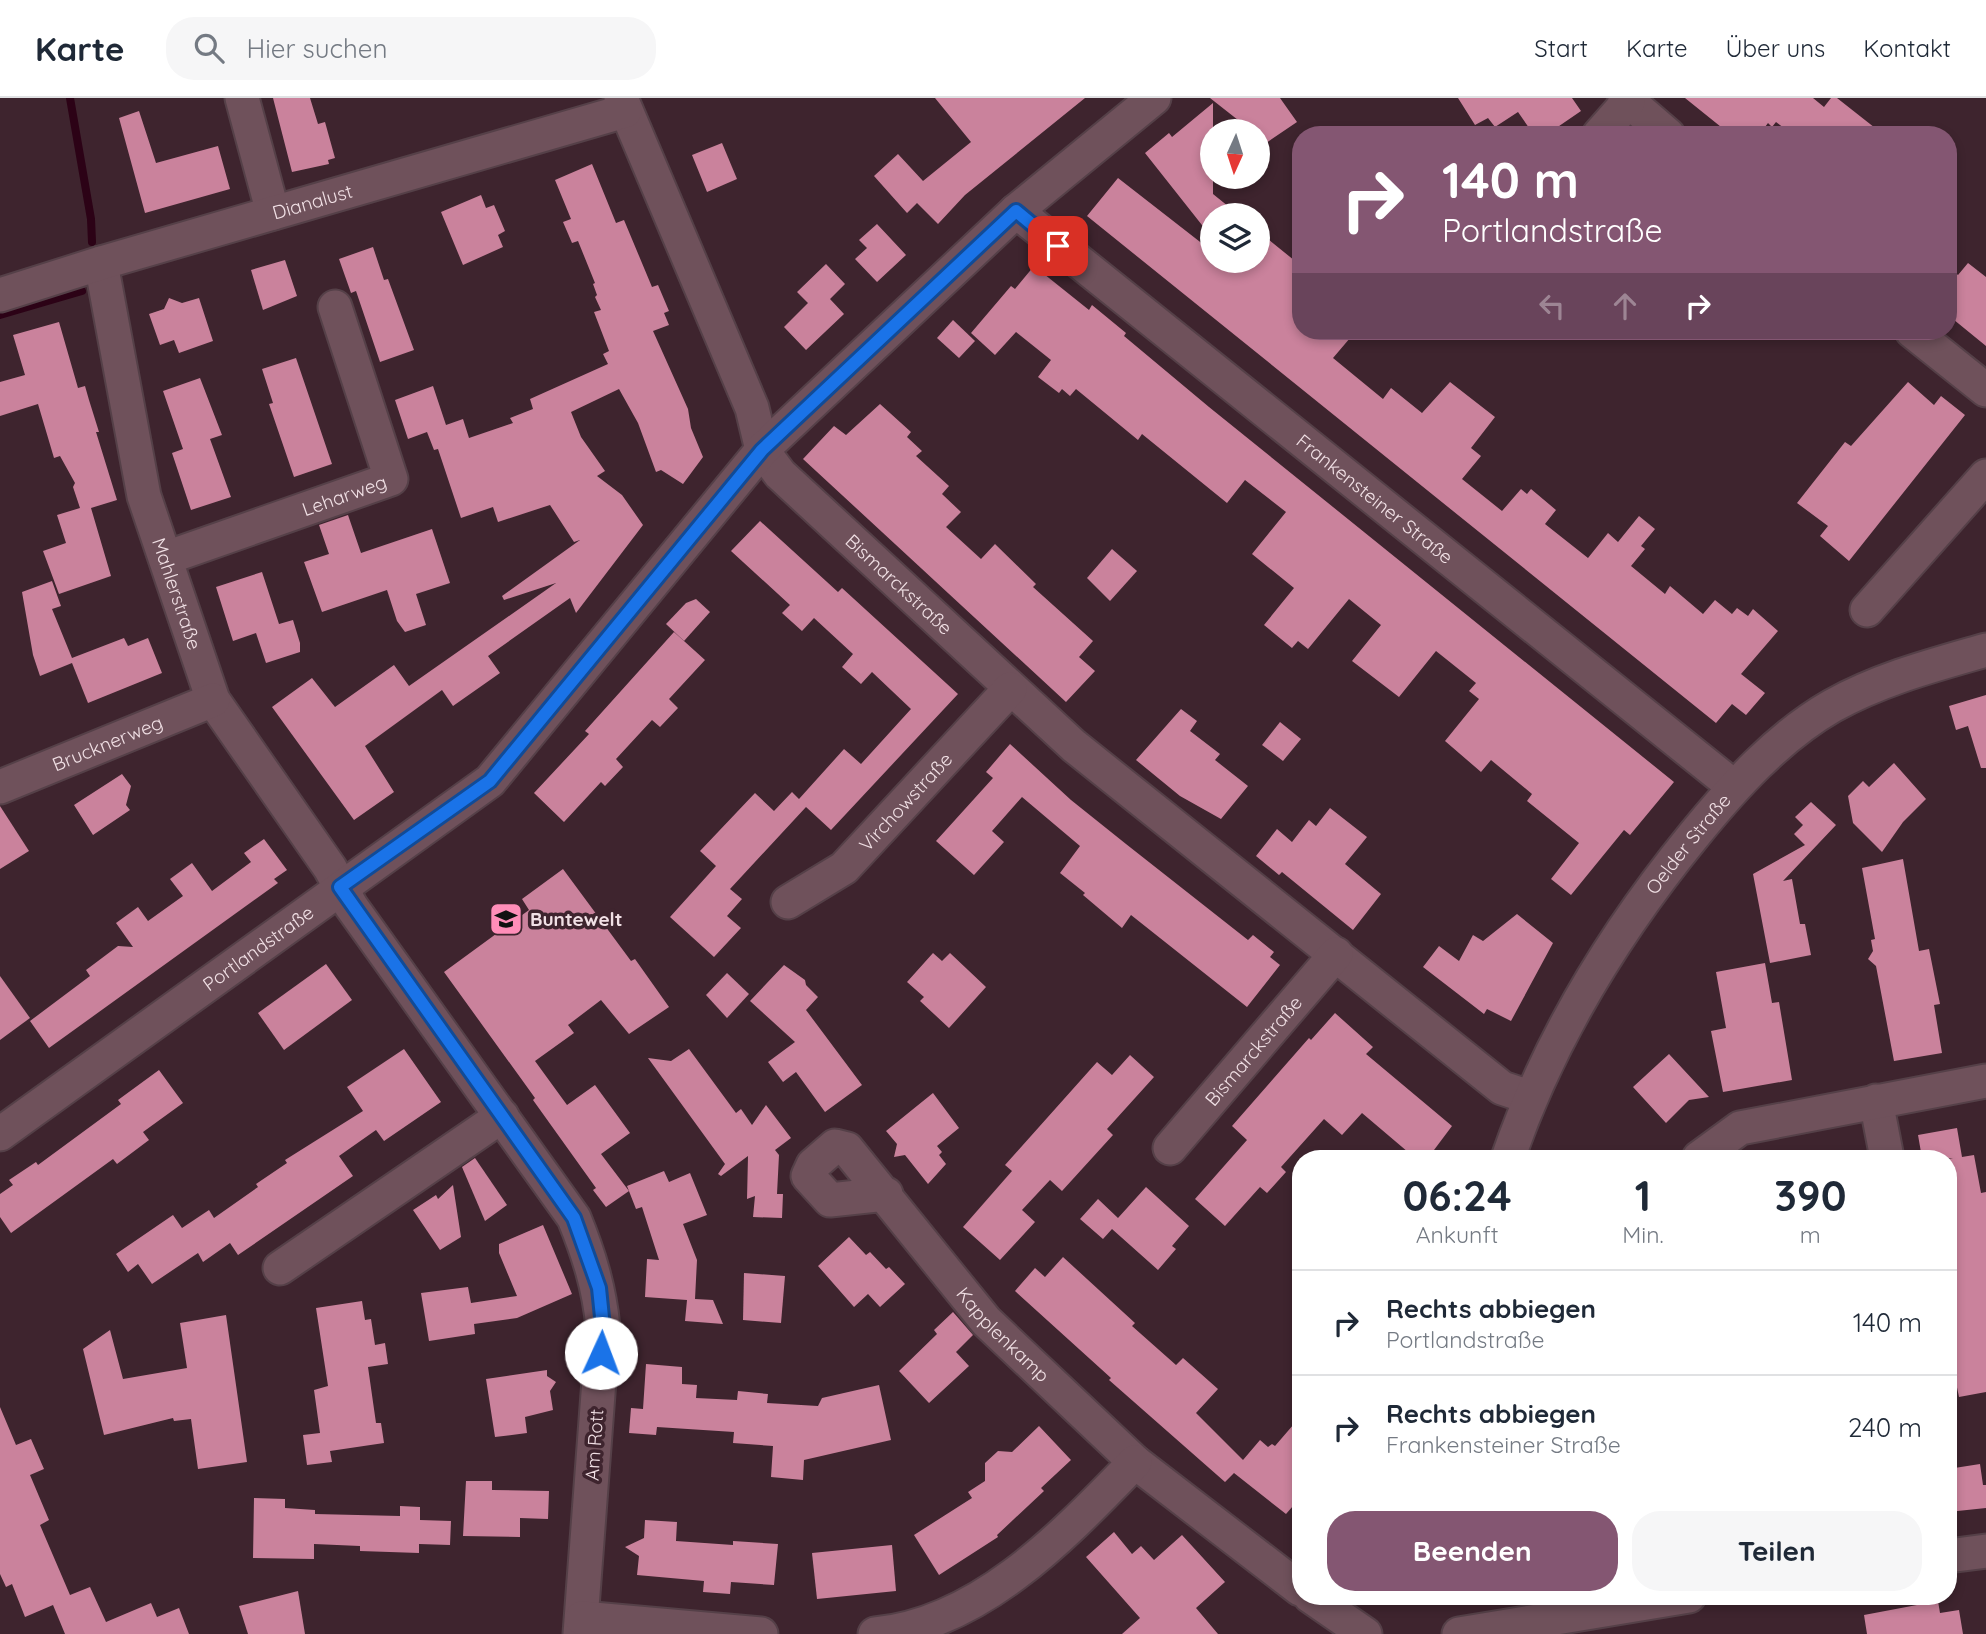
<!DOCTYPE html>
<html lang="de">
<meta charset="utf-8">
<style>
:root{--surface:#fff;--page:#f6f6f7;--text:#1f2937;--muted:#747a83;--line:#e0e1e3;--accent:#845672}
body{margin:0;font-family:Quicksand,sans-serif;background:var(--page);color:var(--text);height:100vh;display:flex;flex-direction:column;font-size:26px;white-space:nowrap}
*{box-sizing:border-box;margin:0}
p{font-size:23px;color:var(--muted)}
.icon{flex:none;width:38px;height:38px;fill:none;stroke:currentColor;stroke-width:2;stroke-linecap:round;stroke-linejoin:round}
.map{position:relative;flex:1;overflow:hidden}
.side{position:absolute;left:1292px;top:1052px;width:665px;height:455px;display:flex;flex-direction:column;background:var(--surface);border-radius:28px;box-shadow:0 4px 10px #0003}
.side>*{flex:none}
.banner{position:absolute;left:1292px;top:28px;width:665px;height:214px;border-radius:28px;box-shadow:0 4px 10px #0003;background:#845672;color:#fff;overflow:hidden}
.needle{width:46px;rotate:183deg}
.buttons{position:absolute;left:1200px;top:21px;display:grid;gap:14px}
.buttons a{display:grid;place-items:center;width:70px;height:70px;border-radius:50%;background:var(--surface);box-shadow:0 4px 10px #0003;font-size:35px}
.pin{position:absolute;display:grid;place-items:center;width:60px;height:60px;color:#fff;margin:-30px;border-radius:14px;box-shadow:0 4px 10px #0006}
.me{position:absolute;width:77px;margin:-38px;rotate:2deg;stroke-linejoin:round;filter:drop-shadow(0 0 5px #0008)}
.turn{display:flex;align-items:center;gap:24px;height:147px;padding:0 35px;font-size:32px}
.turn .icon{width:91px;height:91px;stroke-width:2.5}
.turn b{display:block;font-size:49px;line-height:60px}
.lanes{display:flex;align-items:center;height:66px;padding:0 35px;background:#0003;justify-content:center;gap:35px;direction:ltr}
.lanes .off{opacity:.35}
.eta{display:flex;justify-content:space-evenly;align-items:center;height:119px;text-align:center}
.eta b{font-size:42px;font-weight:700;line-height:49px}
.cta{display:flex;gap:14px;margin-top:auto;padding:14px 35px}
.cta a{flex:1;height:80px;border-radius:28px;background:var(--accent);color:#fff;font-size:28px;font-weight:700;line-height:80px;text-align:center}
.cta a+a{background:var(--page);color:var(--text)}
ul{padding:0;list-style:none}
li{display:flex;align-items:center;gap:21px;height:105px;padding:0 35px;border-top:2px solid var(--line)}
li div{flex:1}
li b{display:block;font-size:26px}
li em{font-style:normal}
header{display:flex;align-items:center;gap:42px;box-sizing:border-box;height:98px;padding:0 35px;background:var(--surface);border-bottom:2px solid var(--line)}
header strong{font-size:33px}
nav{display:flex;gap:38px;margin-inline-start:auto;font-size:24px}
.search{width:490px;height:63px;background:var(--page);display:flex;align-items:center;gap:18px;box-sizing:border-box;padding:0 24px;border-radius:28px;color:var(--muted);font-size:26px}
.map>svg:first-child{display:block}
</style>
<header>
<strong>Karte</strong>
<div class="search"><svg class="icon" aria-label="search" viewBox="0 0 24 24"><circle cx="10" cy="10" r="6"/><path d="M15 15l6 6"/></svg>Hier suchen</div>
<nav><a>Start</a><a>Karte</a><a>Über uns</a><a>Kontakt</a></nav>
</header>
<div class="map">
<svg width="1986" height="1536" viewBox="0 0 1986 1536">
<rect width="100%" height="100%" fill="#3e242e"/>
<g fill="none" stroke-linecap="round" stroke-linejoin="round">
<g stroke="#2c0216" stroke-width="8">
<polyline points="70,0 91,121 92,144"/>
<polyline points="0,217 82,193"/>
</g>
</g>
<g fill="#ca829c">
<polygon points="273,0 310,0 318,26 325,24 335,60 328,62 329,66 292,74"/>
<polygon points="935,0 1085,0 965,97 938,126 917,105 907,115 874,78 898,56 923,83 971,44"/>
<polygon points="1210,0 1280,0 1297,24 1266,45 1258,38 1258,33 1252,33"/>
<polygon points="1458,0 1572,0 1581,13 1546,37 1534,37 1518,14 1495,29 1488,20 1475,27"/>
<polygon points="1685,0 1813,0 1824,9 1831,0 1837,0 1884,37 1793,37 1776,24 1772,29 1768,25 1759,37 1731,37"/>
<polygon points="1213,5 1213,96 1239,117 1213,117 1213,141 1145,55 1169,35 1172,39"/>
<polygon points="139,13 156,65 218,48 230,91 145,115 119,20"/>
<polygon points="722,45 737,81 707,94 692,57"/>
<polygon points="592,66 616,125 624,122 652,189 658,187 669,213 664,215 669,227 653,233 688,311 691,330 703,359 683,386 661,372 656,374 638,325 619,291 571,314 581,339 605,373 597,378 622,397 643,427 576,515 570,500 488,558 500,575 453,608 442,592 365,648 394,694 354,722 272,609 312,580 335,609 394,567 409,588 556,485 504,502 502,498 580,442 574,444 550,407 498,424 493,409 461,420 438,351 434,352 427,334 408,341 395,302 433,288 446,327 463,321 469,340 513,325 510,320 533,311 530,301 608,266 603,256 609,253 594,214 601,212 595,199 597,197 593,186 595,185 578,143 572,145 563,124 571,121 555,82"/>
<polygon points="1118,80 1213,154 1213,163 1258,163 1258,133 1300,167 1300,233 1356,233 1333,260 1383,301 1391,290 1422,315 1450,284 1495,319 1471,350 1481,358 1462,381 1502,413 1521,391 1527,396 1531,391 1556,412 1545,426 1588,460 1608,435 1618,444 1639,418 1655,431 1641,448 1645,451 1631,468 1665,496 1670,488 1703,516 1715,502 1732,516 1737,510 1748,518 1753,511 1778,533 1741,576 1765,595 1746,617 1732,606 1716,625 1087,118"/>
<polygon points="481,97 486,110 494,107 505,133 498,137 503,149 463,167 441,114"/>
<polygon points="877,126 906,157 877,184 855,161 867,150 859,142"/>
<polygon points="373,149 384,182 388,181 414,252 380,264 356,193 351,195 339,161"/>
<polygon points="285,162 297,198 263,212 251,172"/>
<polygon points="1968,165 1986,179 1986,248 1948,217 1948,169 1958,177"/>
<polygon points="826,166 845,186 830,201 844,216 806,252 784,229 808,205 797,194"/>
<polygon points="1034,168 1089,212 1092,207 1126,235 1124,238 1209,309 1674,684 1630,737 1624,732 1571,797 1551,781 1579,745 1527,703 1532,696 1491,662 1481,674 1445,643 1479,601 1469,593 1476,585 1436,553 1399,599 1352,563 1381,527 1349,501 1308,551 1298,543 1292,550 1264,527 1294,490 1252,456 1286,414 1245,382 1227,405 1142,336 1138,342 1076,291 1070,298 1062,291 1059,295 1038,279 1051,262 1016,234 995,257 971,235 1011,188 1015,191"/>
<polygon points="169,200 182,205 199,200 213,243 179,255 174,242 160,247 149,216 164,211"/>
<polygon points="953,222 975,243 959,260 937,240"/>
<polygon points="59,224 78,290 85,288 89,302 99,334 96,334 117,402 91,410 111,478 59,496 43,453 66,445 57,417 80,410 73,389 75,385 60,358 54,360 38,306 0,318 0,284 25,277 13,237"/>
<polygon points="296,260 332,366 294,379 269,306 273,305 262,271"/>
<polygon points="200,280 222,337 210,341 231,399 191,412 172,355 183,351 163,293"/>
<polygon points="1908,284 1934,307 1941,298 1965,317 1849,463 1820,438 1828,428 1797,405 1845,344 1851,348"/>
<polygon points="880,306 911,334 907,339 922,353 916,358 949,388 942,396 961,414 946,429 981,461 995,446 1036,486 1033,489 1093,543 1079,559 1095,573 1066,604 803,361 834,328 846,337"/>
<polygon points="348,417 361,455 432,431 450,485 416,496 426,527 405,534 397,523 387,492 322,514 304,464 329,456 319,427"/>
<polygon points="760,423 838,494 842,490 958,596 831,732 806,709 730,791 742,801 727,818 741,830 714,859 670,819 716,768 700,753 755,695 774,713 792,694 799,701 844,651 861,666 911,611 872,574 861,586 842,569 853,556 814,520 802,533 782,515 790,507 731,453"/>
<polygon points="1112,451 1137,473 1110,503 1087,480"/>
<polygon points="262,474 279,526 293,522 300,545 300,554 266,565 256,535 233,543 216,489"/>
<polygon points="52,483 61,508 52,511 72,560 124,540 128,548 148,540 162,575 88,605 72,565 40,578 33,557 22,494"/>
<polygon points="696,501 710,514 684,543 666,526 686,505"/>
<polygon points="674,534 705,562 669,601 678,610 660,629 652,622 616,661 623,669 605,688 601,684 564,724 534,695 589,636 585,633"/>
<polygon points="1986,597 1986,670 1981,670 1968,628 1956,632 1949,608"/>
<polygon points="1181,611 1197,623 1190,633 1220,656 1215,662 1248,688 1221,721 1180,698 1136,662"/>
<polygon points="1280,624 1301,641 1283,663 1262,647"/>
<polygon points="1010,646 1071,702 1126,746 1248,842 1253,837 1274,854 1270,859 1280,867 1247,909 1131,817 1122,830 1083,797 1085,795 1060,775 1080,748 1022,699 992,733 1004,744 974,777 936,743 993,680 986,674"/>
<polygon points="1894,665 1926,701 1903,724 1882,754 1853,725 1848,698 1863,683 1869,689"/>
<polygon points="122,676 131,688 126,707 130,712 93,737 74,707"/>
<polygon points="1811,704 1836,727 1783,783 1792,781 1800,826 1805,826 1811,857 1770,865 1753,776 1805,747 1794,736 1803,727 1795,719"/>
<polygon points="0,708 29,753 0,771"/>
<polygon points="1330,710 1367,739 1345,766 1381,796 1353,832 1282,774 1279,777 1256,758 1277,731 1292,744 1309,722 1316,728"/>
<polygon points="264,741 287,772 274,781 278,785 49,950 30,923 90,878 86,872 118,848 133,849 116,825 138,809 148,823 183,798 170,781 192,765 212,793 251,764 244,755"/>
<polygon points="1903,761 1919,853 1929,851 1940,906 1934,907 1942,955 1894,963 1876,868 1868,861 1873,853 1871,842 1875,841 1862,770"/>
<polygon points="563,771 631,863 635,861 669,909 629,936 601,902 568,927 574,935 535,963 567,1007 595,987 630,1035 601,1056 629,1093 606,1109 593,1092 596,1090 533,1002 535,1000 444,874 529,812 522,801"/>
<polygon points="1517,816 1553,845 1511,923 1487,911 1484,916 1423,869 1439,848 1459,863 1473,837 1483,843"/>
<polygon points="933,855 942,863 950,855 986,889 949,930 920,903 924,899 907,884"/>
<polygon points="1765,865 1772,905 1779,904 1792,982 1723,994 1711,933 1726,930 1716,874"/>
<polygon points="326,866 352,902 284,952 258,915"/>
<polygon points="784,867 805,882 806,887 818,899 806,912 862,987 825,1014 796,974 783,984 768,964 795,944 750,903"/>
<polygon points="727,875 749,896 727,920 706,897"/>
<polygon points="0,878 30,920 0,942"/>
<polygon points="1335,915 1373,949 1366,956 1452,1028 1428,1060 1415,1060 1362,1015 1342,1037 1324,1021 1281,1069 1286,1074 1267,1095 1260,1089 1225,1128 1195,1101 1247,1042 1232,1028 1309,940 1311,942"/>
<polygon points="404,951 441,1004 384,1043 376,1032 339,1058 353,1078 238,1157 230,1145 203,1164 198,1155 152,1186 138,1166 128,1174 116,1156 173,1117 182,1130 209,1112 214,1120 258,1089 256,1086 287,1065 285,1062 363,1013 347,989"/>
<polygon points="689,951 736,1015 741,1011 752,1027 766,1007 791,1040 775,1052 779,1057 777,1096 783,1096 782,1120 753,1119 755,1098 747,1101 748,1058 721,1078 718,1076 725,1066 648,960 671,963"/>
<polygon points="1669,956 1709,999 1689,1002 1666,1025 1633,989"/>
<polygon points="1130,957 1154,979 1107,1031 1113,1037 1062,1093 1050,1082 1022,1112 1035,1124 1000,1162 963,1129 1012,1073 1005,1067 1097,964 1112,977"/>
<polygon points="159,972 183,1005 143,1034 149,1042 117,1066 113,1061 11,1135 0,1119 0,1096 13,1087 9,1082 36,1064 38,1067 121,1006 118,1002"/>
<polygon points="933,995 959,1030 937,1048 942,1054 939,1057 946,1066 928,1086 905,1057 894,1059 897,1046 886,1033"/>
<polygon points="1957,1030 1962,1059 1974,1057 1981,1095 1986,1094 1986,1294 1959,1299 1948,1246 1948,1190 1954,1189 1948,1157 1948,1061 1953,1060 1922,1060 1918,1037"/>
<polygon points="475,1060 507,1107 485,1123 462,1069"/>
<polygon points="664,1073 669,1084 690,1075 707,1117 683,1126 697,1162 695,1201 713,1202 723,1226 685,1223 687,1202 645,1199 647,1161 659,1162 642,1109 636,1111 627,1088"/>
<polygon points="453,1087 461,1139 440,1152 413,1112 436,1097 438,1101"/>
<polygon points="1146,1089 1189,1128 1172,1148 1176,1151 1158,1172 1112,1131 1103,1141 1080,1121 1098,1101 1118,1120"/>
<polygon points="543,1127 572,1196 517,1220 474,1226 475,1236 429,1243 421,1195 468,1189 471,1205 517,1198 499,1155 499,1146"/>
<polygon points="849,1139 866,1157 870,1154 886,1171 889,1169 905,1186 880,1209 868,1196 854,1209 818,1168"/>
<polygon points="1063,1159 1135,1225 1132,1228 1176,1267 1183,1260 1218,1291 1196,1315 1243,1362 1260,1342 1268,1349 1272,1346 1275,1348 1300,1319 1300,1400 1286,1416 1234,1375 1225,1384 1109,1282 1111,1280 1015,1193 1035,1170 1045,1179"/>
<polygon points="744,1175 785,1178 781,1225 743,1222"/>
<polygon points="362,1203 365,1222 371,1221 375,1247 385,1245 388,1266 368,1269 376,1325 381,1325 384,1345 330,1353 332,1364 307,1367 303,1337 320,1335 314,1292 328,1288 316,1210"/>
<polygon points="953,1214 973,1237 956,1254 969,1268 929,1305 899,1273 937,1236 934,1232"/>
<polygon points="226,1217 247,1364 198,1371 191,1321 174,1323 173,1320 104,1337 83,1251 110,1232 123,1281 187,1270 180,1225"/>
<polygon points="646,1266 682,1269 682,1286 697,1287 696,1300 737,1302 738,1293 768,1296 767,1305 818,1308 822,1300 879,1287 891,1342 804,1362 803,1382 771,1379 773,1348 733,1345 734,1334 657,1329 656,1337 629,1335 631,1310 643,1311"/>
<polygon points="547,1272 547,1278 556,1284 550,1293 553,1312 525,1319 527,1335 495,1339 486,1281"/>
<polygon points="0,1309 16,1347 31,1341 44,1371 30,1377 49,1422 40,1427 70,1497 90,1489 106,1524 151,1505 157,1519 179,1510 189,1536 65,1536 53,1507 25,1519 12,1486 6,1489 0,1476"/>
<polygon points="1039,1328 1071,1362 1041,1390 1044,1393 997,1437 998,1439 939,1477 914,1437 972,1400 968,1394 985,1383 985,1365 998,1353 1012,1354"/>
<polygon points="1980,1366 1983,1387 1986,1387 1986,1410 1948,1414 1948,1371"/>
<polygon points="466,1383 492,1383 492,1392 549,1393 548,1421 520,1420 520,1439 463,1438"/>
<polygon points="254,1400 285,1401 285,1410 315,1412 315,1416 400,1418 400,1408 420,1409 420,1422 451,1423 450,1447 419,1446 419,1455 360,1453 360,1448 314,1446 314,1461 253,1460"/>
<polygon points="645,1422 677,1424 676,1443 733,1447 733,1443 778,1446 774,1487 731,1484 730,1496 703,1494 704,1483 637,1477 639,1458 625,1449 644,1440"/>
<polygon points="1114,1434 1132,1456 1141,1448 1154,1462 1182,1437 1225,1484 1196,1510 1218,1536 1122,1536 1140,1520 1086,1459"/>
<polygon points="892,1447 896,1493 817,1501 812,1455"/>
<polygon points="298,1493 305,1536 248,1536 239,1508"/>
<polygon points="1938,1503 1940,1515 1959,1512 1963,1536 1867,1536 1864,1517"/>
</g>
<g fill="none" stroke-linecap="round" stroke-linejoin="round">
<defs>
<g id="minor">
<polyline points="242,0 273,115"/>
<path id="s1" d="M 621,0 L 752,310 L 762,352 L 780,376 L 1074,648 L 1502,990 L 1529,999"/>
<polyline points="1625,0 1668,37"/>
<polyline points="1599,37 1628,4"/>
<path id="s2" d="M 1016,113 L 1733,688"/>
<path id="s3" d="M 101,165 L 144,398 L 213,602 L 330,770 L 351,808 L 574,1120 C 589,1157 599,1189 603,1229 L 580,1536"/>
<path id="s4" d="M 0,197 L 101,165 L 625,13"/>
<polyline points="1912,233 1986,292"/>
<path id="s5" d="M 166,460 L 391,381 L 335,209"/>
<polyline points="1867,512 1986,378"/>
<path id="s6" d="M 0,689 L 213,602"/>
<path id="s7" d="M 788,804 L 844,770 L 1010,591"/>
<polyline points="1876,1003 1887,1060"/>
<path id="s8" d="M 0,1036 L 490,683 L 762,352 L 1016,113 L 1154,0"/>
<path id="s9" d="M 1170,1050 L 1336,856"/>
<path id="s10" d="M 1508,1060 C 1549,941 1614,835 1694,737 C 1733,689 1778,639 1832,608 C 1880,581 1934,567 1986,552"/>
<polyline points="1699,1060 1740,1030 1986,983"/>
<path id="s11" d="M 886,1096 L 830,1102 L 808,1078 L 813,1067 L 835,1048 L 847,1051 L 986,1223 L 1135,1364 L 1300,1491"/>
<polyline points="280,1170 502,1018"/>
<polyline points="1948,1458 1986,1453"/>
<polyline points="1310,1498 1365,1536"/>
<polyline points="582,1520 761,1536"/>
<path d="M 875,1536 C 981,1526 1065,1436 1135,1364"/>
<polyline points="1459,1536 1689,1498"/>
</g>
</defs>
<use href="#minor" stroke="#554048" stroke-width="37"/>
<use href="#minor" stroke="#6f515b" stroke-width="33"/>
</g>
<g fill="none" stroke-linecap="round" stroke-linejoin="round">
<defs>
<polyline id="route" points="601,1255 603,1229 599,1190 574,1120 340,789 490,683 762,352 1016,113 1058,148"/>
</defs>
<use href="#route" stroke="#114b97" stroke-width="18"/>
<use href="#route" stroke="#1a73e8" stroke-width="12"/>
</g>
<defs>
<symbol id="school-square" viewBox="-11 -11 22 22"><rect x="-9" y="-9" width="18" height="18" rx="4" fill="#ff8eb9" stroke="#3e242e"/><path d="M0-5L7-2L0 1L-7-2ZM-4 1L0 2.5L4 1V4Q0 6-4 4Z" fill="#111"/></symbol>
</defs>
<g fill-rule="evenodd">
<use href="#school-square" x="487" y="802" width="38" height="38"/>
</g>
<g text-anchor="middle" dominant-baseline="central" stroke-width="7" stroke-linejoin="round" paint-order="stroke">
<g font-size="19" fill="#f1e0e5" stroke="#3e242e">
<text stroke="none"><textPath href="#s4" startOffset="326">Dianalust</textPath></text>
<text stroke="none"><textPath href="#s5" startOffset="189">Leharweg</textPath></text>
<text stroke="none"><textPath href="#s2" startOffset="460">Frankensteiner Straße</textPath></text>
<text stroke="none"><textPath href="#s1" startOffset="572">Bismarckstraße</textPath></text>
<text stroke="none"><textPath href="#s3" startOffset="340">Mahlerstraße</textPath></text>
<text stroke="none"><textPath href="#s6" startOffset="116">Brucknerweg</textPath></text>
<text stroke="none"><textPath href="#s7" startOffset="156">Virchowstraße</textPath></text>
<text stroke="none"><textPath href="#s10" startOffset="364">Oelder Straße</textPath></text>
<text stroke="none"><textPath href="#s8" startOffset="318">Portlandstraße</textPath></text>
<text stroke="none"><textPath href="#s9" startOffset="128">Bismarckstraße</textPath></text>
<text stroke="none"><textPath href="#s11" startOffset="385">Kapplenkamp</textPath></text>
<text transform="translate(594 1347) rotate(-86)">Am Rott</text>
</g>
<g font-size="19" font-weight="bold" fill="#f1e0e5" stroke="#3e242e" text-anchor="start">
<text x="530" y="821">Buntewelt</text>
</g>
</g>
</svg>
<div class="buttons">
<a><svg class="needle" viewBox="-14 -14 28 28"><path d="M0-13l5 13h-10z" fill="#e53935"/><path d="M0 13l5-13h-10z" fill="#747a83"/></svg></a>
<a><svg class="icon" aria-label="layers" viewBox="0 0 24 24"><path d="M12 4l9 5-9 5-9-5zM3 14l9 5 9-5"/></svg></a>
</div>
<div class="pin" style="left:1058px;top:148px;background:#d93025"><svg class="icon" aria-label="arrive" viewBox="0 0 24 24"><path d="M6 21V4h12l-3 4 3 4H6"/></svg></div>
<svg class="me" style="left:601px;top:1255px" viewBox="-20 -20 40 40"><circle r="19" fill="#fff"/><path d="M0-13L10 11 0 6-10 11z" fill="#1a73e8"/></svg>
<div class="banner">
<div class="turn"><svg class="icon" aria-label="right" viewBox="0 0 24 24"><path d="M7 20v-9h11M14 6l5 5-5 5"/></svg><div><b>140 m</b>Portlandstraße</div></div>
<div class="lanes"><svg class="icon off" aria-label="left" viewBox="0 0 24 24"><path d="M17 20v-9H6M10 6l-5 5 5 5"/></svg><svg class="icon off" aria-label="ahead" viewBox="0 0 24 24"><path d="M12 20V5M6 11l6-6 6 6"/></svg><svg class="icon" aria-label="right" viewBox="0 0 24 24"><path d="M7 20v-9h11M14 6l5 5-5 5"/></svg></div>
</div>
<section class="side">
<div class="eta">
<div><b>06:24</b><p>Ankunft</p></div>
<div><b>1</b><p>Min.</p></div>
<div><b>390</b><p>m</p></div>
</div>
<ul>
<li><svg class="icon" aria-label="right" viewBox="0 0 24 24"><path d="M7 20v-9h11M14 6l5 5-5 5"/></svg><div><b>Rechts abbiegen</b><p>Portlandstraße</p></div><em>140 m</em></li>
<li><svg class="icon" aria-label="right" viewBox="0 0 24 24"><path d="M7 20v-9h11M14 6l5 5-5 5"/></svg><div><b>Rechts abbiegen</b><p>Frankensteiner Straße</p></div><em>240 m</em></li>
</ul>
<div class="cta"><a>Beenden</a><a>Teilen</a></div>
</section>
</div>
